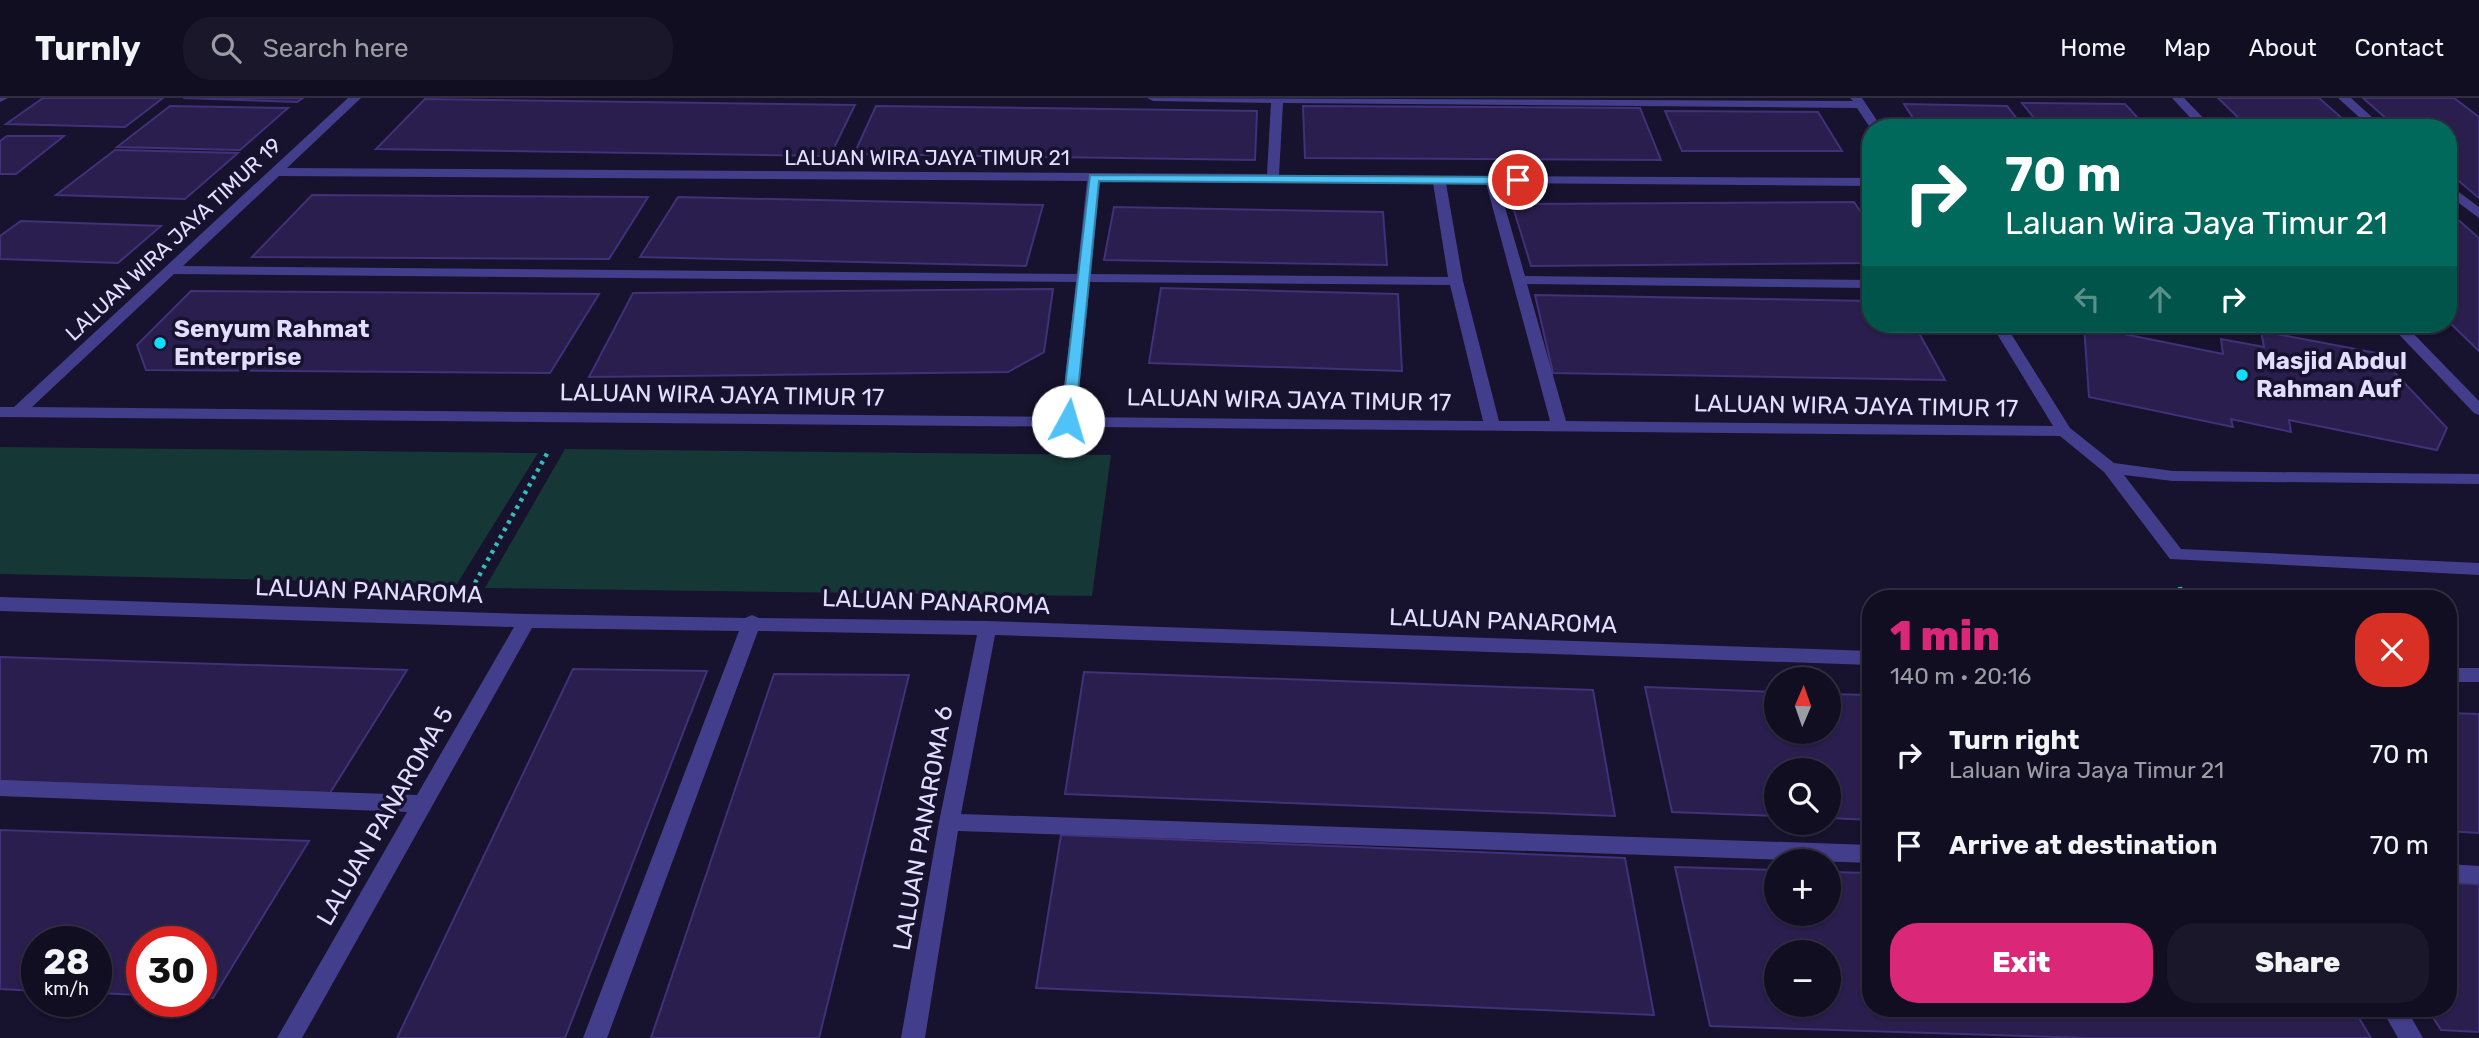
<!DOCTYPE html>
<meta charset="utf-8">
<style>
:root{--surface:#110e22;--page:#1a172a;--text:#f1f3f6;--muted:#9c9ca5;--line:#302e40;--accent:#db2777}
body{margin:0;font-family:Rubik,sans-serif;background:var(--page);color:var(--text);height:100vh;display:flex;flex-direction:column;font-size:26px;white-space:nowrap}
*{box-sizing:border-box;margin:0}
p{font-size:23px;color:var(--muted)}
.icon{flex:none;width:38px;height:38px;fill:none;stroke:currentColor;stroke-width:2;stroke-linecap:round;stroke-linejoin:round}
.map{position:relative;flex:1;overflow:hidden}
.panel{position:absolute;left:1862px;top:492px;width:595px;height:427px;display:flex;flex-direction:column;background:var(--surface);border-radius:28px;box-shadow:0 2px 5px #0004,0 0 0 2px var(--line)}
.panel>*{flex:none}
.top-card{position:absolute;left:1862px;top:21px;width:595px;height:214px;border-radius:28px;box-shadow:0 2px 5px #0004,0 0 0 2px var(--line);background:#00695c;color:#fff;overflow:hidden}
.needle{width:46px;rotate:2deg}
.controls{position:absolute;left:1764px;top:569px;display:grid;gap:14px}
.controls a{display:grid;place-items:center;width:77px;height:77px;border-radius:50%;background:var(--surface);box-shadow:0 2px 5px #0004,0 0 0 2px var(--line);font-size:35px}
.speed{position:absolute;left:21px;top:828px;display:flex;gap:14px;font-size:35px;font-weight:700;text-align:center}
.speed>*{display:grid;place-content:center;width:91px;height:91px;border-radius:50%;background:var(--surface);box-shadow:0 2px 5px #0004,0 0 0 2px var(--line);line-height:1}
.speed small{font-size:18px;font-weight:400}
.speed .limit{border:10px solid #d22;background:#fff;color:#111}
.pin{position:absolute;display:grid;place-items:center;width:60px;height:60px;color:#fff;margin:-30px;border:4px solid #fff;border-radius:50%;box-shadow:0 2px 7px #0007}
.me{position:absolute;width:77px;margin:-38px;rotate:6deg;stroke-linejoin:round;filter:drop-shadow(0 0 5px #0008)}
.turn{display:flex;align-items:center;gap:24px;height:147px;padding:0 28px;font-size:32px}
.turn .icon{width:91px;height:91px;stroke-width:2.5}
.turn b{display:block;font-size:49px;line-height:60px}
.lanes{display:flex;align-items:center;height:66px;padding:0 28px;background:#0003;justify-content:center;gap:35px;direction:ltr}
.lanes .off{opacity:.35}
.round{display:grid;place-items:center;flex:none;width:74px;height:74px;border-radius:28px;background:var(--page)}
.head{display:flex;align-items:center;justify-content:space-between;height:119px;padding:0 28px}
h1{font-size:42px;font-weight:800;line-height:52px;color:var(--accent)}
.action{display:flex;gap:14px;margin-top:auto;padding:14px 28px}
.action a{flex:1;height:80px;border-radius:28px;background:var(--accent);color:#fff;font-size:28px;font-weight:800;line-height:80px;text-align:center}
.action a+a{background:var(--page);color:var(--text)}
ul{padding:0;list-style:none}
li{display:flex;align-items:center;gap:21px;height:91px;padding:0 28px}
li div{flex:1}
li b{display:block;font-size:26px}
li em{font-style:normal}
header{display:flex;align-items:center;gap:42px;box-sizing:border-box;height:98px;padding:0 35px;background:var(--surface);border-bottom:2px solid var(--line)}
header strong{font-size:33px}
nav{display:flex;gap:38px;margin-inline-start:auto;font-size:24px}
.search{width:490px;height:63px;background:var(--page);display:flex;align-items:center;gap:18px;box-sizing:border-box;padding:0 24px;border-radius:28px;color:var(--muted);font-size:26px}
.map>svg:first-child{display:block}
</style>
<header>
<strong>Turnly</strong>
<div class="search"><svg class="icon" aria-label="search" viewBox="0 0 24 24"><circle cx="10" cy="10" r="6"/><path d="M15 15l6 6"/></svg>Search here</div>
<nav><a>Home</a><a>Map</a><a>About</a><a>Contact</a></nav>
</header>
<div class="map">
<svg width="2479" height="940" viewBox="0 0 2479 940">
<rect width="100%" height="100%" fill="#17122d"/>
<g fill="#153736">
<polygon points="0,349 538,355 457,486 0,476"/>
<polygon points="565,351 1111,357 1092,498 485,490"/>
</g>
<g fill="#291e4d" stroke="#403179" stroke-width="2" fill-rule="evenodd">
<polygon points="43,0 163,0 125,29 6,26"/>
<polygon points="183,0 303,0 297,4"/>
<polygon points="2218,0 2319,0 2353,30 2249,30"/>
<polygon points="2363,0 2454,0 2479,19 2479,100 2448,74 2448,30 2397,30"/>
<polygon points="425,1 855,7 830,58 376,51"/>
<polygon points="2022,5 2125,6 2147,30 2042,30"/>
<polygon points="1904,6 2007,8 2024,30 1919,30"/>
<polygon points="170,8 288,10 240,52 117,49"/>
<polygon points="876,8 1257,13 1255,62 854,56"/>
<polygon points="1303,8 1640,10 1661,62 1305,60"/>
<polygon points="1665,13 1818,14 1842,53 1682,53"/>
<polygon points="7,38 64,38 16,76 0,76 0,43"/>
<polygon points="115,52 238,55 185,101 56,97"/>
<polygon points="312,97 648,99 609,161 252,159"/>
<polygon points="678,99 1043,107 1026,168 640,159"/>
<polygon points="1854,104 1871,129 1871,165 1531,168 1512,106"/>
<polygon points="1114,109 1383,114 1387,167 1104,162"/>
<polygon points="2448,113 2479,140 2479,253 2448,223"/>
<polygon points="21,123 161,128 118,165 0,161 0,138"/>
<polygon points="1161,190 1398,196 1402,273 1149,265"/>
<polygon points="1053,191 1044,254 1008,274 589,279 633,195"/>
<polygon points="191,193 599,196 550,275 146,272 137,247"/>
<polygon points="1535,197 1871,203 1871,226 1914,226 1945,282 1553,275"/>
<polygon points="2214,226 2324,226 2327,229 2216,228"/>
<polygon points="2084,228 2223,256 2221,241 2264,249 2261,233 2376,255 2447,330 2437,352 2289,322 2291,334 2231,321 2233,329 2089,299"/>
<polygon points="0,559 407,572 330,695 0,683"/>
<polygon points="573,571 707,573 565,940 397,940"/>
<polygon points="1084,574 1593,592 1615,718 1065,696"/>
<polygon points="774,576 909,577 819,940 651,940"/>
<polygon points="1645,589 1776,594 1776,634 1829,634 1829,596 1871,597 1871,722 1829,720 1829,672 1776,672 1776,718 1672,714"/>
<polygon points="2448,615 2479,616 2479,735 2448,733"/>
<polygon points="0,732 309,743 213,900 201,899 201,844 142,844 142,897 96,895 96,844 37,844 37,893 0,891"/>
<polygon points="1061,737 1625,760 1654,917 1036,890"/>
<path d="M 1675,769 L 1776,772 L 1776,816 L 1829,816 L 1829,774 L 1871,775 L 1871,910 L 2353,910 L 2371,940 L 2087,940 L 1710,928 ZM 1776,854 L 1829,854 L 1829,906 L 1776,906 Z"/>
<polygon points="2448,785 2479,786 2479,934 2441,932 2427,910 2448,910"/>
</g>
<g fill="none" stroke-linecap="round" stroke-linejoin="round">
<g stroke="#33beb8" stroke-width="4.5" stroke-dasharray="3.5 5" stroke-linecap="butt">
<polyline points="475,485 549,352"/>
<polyline points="2180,489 2181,500"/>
</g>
<g fill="#423e8b" fill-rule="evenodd">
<polygon points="0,0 8,0 0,4"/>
<path d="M 348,0 L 361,0 L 287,70 L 1267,76 L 1271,5 L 1153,3 L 1147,0 L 1853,3 L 1850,0 L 1862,0 L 1882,30 L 1871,31 L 1857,10 L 1283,5 L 1279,77 L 1871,80 L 1871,88 L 1498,85 L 1525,178 L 1871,182 L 1871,190 L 1527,186 L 1566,323 L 2053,328 L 1991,226 L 2005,226 L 2070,330 L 2114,365 L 2173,373 L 2479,376 L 2479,386 L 2173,383 L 2124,377 L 2181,451 L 2479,465 L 2479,477 L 2170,461 L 2104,374 L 2060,338 L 0,319 L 0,309 L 14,309 ZM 279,78 L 1087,83 L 1077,176 L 183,168 ZM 1100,83 L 1433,85 L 1448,179 L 1091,176 ZM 1446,85 L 1486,85 L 1550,323 L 1499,323 L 1463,183 ZM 174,176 L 1076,184 L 1061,319 L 32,309 ZM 1090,184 L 1450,187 L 1483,323 L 1076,319 Z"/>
<polygon points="2172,0 2184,0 2213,30 2200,30"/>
<polygon points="2338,0 2351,0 2384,30 2371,30"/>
<polygon points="2448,86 2479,109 2479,120 2448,97"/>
<polygon points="2389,226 2404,226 2479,303 2479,317 2474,315"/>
<polygon points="0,499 527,516 745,520 752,517 759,520 987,523 1871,553 1871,567 995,537 961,716 1871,747 1871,765 958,733 925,940 901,940 939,724 977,537 758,533 607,940 583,940 739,533 532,530 302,940 277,940 407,714 0,698 0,682 417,697 514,529 0,513"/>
<rect x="2448" y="570" width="31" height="14"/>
<polygon points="2448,766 2479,768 2479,786 2448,784"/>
<polygon points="2381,910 2406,910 2423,940 2398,940"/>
</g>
</g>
<polygon fill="#4fc3f7" stroke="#337fa1" stroke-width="2" points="1090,77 1518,79 1523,82 1518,86 1099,83 1075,323 1068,328 1061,323"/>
<g fill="#0ddffc" stroke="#17122d" stroke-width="2.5">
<circle cx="160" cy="245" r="7"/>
<circle cx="2242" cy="277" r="7"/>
</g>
<g text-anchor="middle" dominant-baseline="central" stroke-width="7" stroke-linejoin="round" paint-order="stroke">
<g font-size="21" fill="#e3deff" stroke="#17122d">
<text x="927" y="59">LALUAN WIRA JAYA TIMUR 21</text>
<text transform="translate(173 141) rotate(-43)">LALUAN WIRA JAYA TIMUR 19</text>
</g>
<g font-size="24" font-weight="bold" fill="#e3deff" stroke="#17122d" text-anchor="start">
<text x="174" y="231">Senyum Rahmat<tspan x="174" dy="28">Enterprise</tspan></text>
<text x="2256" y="263">Masjid Abdul<tspan x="2256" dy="28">Rahman Auf</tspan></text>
</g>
<g font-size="24" fill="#e3deff" stroke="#17122d">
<text transform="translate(722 297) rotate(1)">LALUAN WIRA JAYA TIMUR 17</text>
<text transform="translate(1289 302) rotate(1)">LALUAN WIRA JAYA TIMUR 17</text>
<text transform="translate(1856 308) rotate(1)">LALUAN WIRA JAYA TIMUR 17</text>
<text transform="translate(369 493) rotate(2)">LALUAN PANAROMA</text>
<text transform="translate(936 504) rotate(2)">LALUAN PANAROMA</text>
<text transform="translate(1503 523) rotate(2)">LALUAN PANAROMA</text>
<text transform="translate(385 718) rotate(-60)">LALUAN PANAROMA 5</text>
<text transform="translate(923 730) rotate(-80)">LALUAN PANAROMA 6</text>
</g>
</g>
</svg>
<div class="controls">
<a><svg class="needle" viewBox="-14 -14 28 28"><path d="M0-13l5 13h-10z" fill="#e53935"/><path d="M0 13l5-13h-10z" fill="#9c9ca5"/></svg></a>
<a><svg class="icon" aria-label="search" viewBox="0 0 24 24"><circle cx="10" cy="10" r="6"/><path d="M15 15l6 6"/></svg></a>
<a>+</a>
<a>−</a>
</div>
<div class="speed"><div>28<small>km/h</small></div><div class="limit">30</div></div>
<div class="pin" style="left:1518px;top:82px;background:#d93025"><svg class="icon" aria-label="arrive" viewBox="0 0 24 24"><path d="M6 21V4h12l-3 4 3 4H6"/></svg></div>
<svg class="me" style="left:1068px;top:323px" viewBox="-20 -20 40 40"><circle r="19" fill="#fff"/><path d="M0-13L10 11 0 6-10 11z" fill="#4fc3f7"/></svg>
<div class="top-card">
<div class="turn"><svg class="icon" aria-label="right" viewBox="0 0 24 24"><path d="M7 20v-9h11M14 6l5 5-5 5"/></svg><div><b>70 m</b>Laluan Wira Jaya Timur 21</div></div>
<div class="lanes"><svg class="icon off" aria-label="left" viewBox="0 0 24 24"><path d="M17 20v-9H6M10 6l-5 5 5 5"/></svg><svg class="icon off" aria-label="ahead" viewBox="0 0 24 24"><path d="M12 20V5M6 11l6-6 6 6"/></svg><svg class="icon" aria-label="right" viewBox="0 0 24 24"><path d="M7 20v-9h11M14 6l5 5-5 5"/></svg></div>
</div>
<section class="panel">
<div class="head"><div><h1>1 min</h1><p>140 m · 20:16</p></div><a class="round" style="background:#d93025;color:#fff"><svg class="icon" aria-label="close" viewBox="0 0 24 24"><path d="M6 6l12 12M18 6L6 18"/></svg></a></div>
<ul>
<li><svg class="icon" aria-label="right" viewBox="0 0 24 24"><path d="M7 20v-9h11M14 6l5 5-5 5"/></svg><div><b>Turn right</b><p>Laluan Wira Jaya Timur 21</p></div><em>70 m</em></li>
<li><svg class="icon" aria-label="arrive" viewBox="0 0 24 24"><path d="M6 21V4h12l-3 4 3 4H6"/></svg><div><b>Arrive at destination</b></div><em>70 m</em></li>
</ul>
<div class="action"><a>Exit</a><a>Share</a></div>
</section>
</div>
